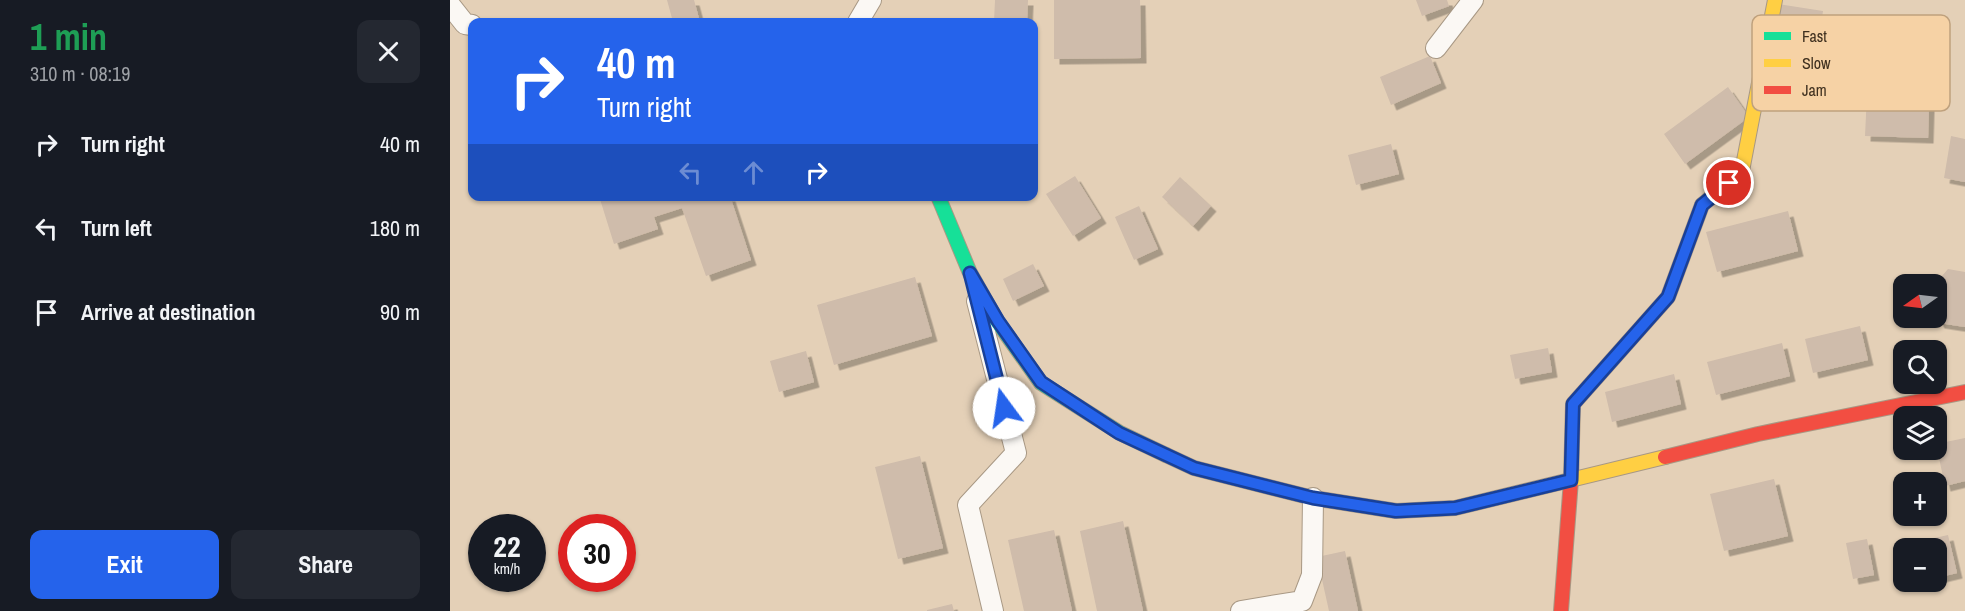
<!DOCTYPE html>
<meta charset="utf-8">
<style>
:root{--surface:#171b24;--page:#242831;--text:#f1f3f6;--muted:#9ea1a6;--accent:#2563eb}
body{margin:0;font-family:"Archivo Narrow",sans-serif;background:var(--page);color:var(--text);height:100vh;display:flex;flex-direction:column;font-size:22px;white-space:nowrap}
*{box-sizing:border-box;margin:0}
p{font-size:20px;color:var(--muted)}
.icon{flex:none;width:33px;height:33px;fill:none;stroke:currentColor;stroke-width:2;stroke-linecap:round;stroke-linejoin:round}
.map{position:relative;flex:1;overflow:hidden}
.drawer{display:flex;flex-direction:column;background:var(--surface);width:450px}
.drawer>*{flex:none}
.guide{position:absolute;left:18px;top:18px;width:570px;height:183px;border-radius:12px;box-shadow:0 2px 4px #0004;background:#2563eb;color:#fff;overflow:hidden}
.needle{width:39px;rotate:256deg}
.fabs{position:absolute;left:1443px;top:274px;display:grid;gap:12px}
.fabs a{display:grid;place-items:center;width:54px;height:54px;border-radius:12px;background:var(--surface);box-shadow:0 2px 4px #0004;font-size:30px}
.speed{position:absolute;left:18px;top:514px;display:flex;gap:12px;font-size:30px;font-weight:700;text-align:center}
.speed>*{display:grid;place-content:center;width:78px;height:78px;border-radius:50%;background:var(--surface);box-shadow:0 2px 4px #0004;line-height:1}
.speed small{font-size:15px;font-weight:400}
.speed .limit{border:9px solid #d22;background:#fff;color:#111}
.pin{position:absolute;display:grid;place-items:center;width:51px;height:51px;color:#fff;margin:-26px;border:3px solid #fff;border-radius:50%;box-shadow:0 2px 6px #0007}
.me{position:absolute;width:66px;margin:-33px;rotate:346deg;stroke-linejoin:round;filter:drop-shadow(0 0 4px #0008)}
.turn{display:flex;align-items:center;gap:21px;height:126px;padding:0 30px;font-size:27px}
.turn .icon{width:78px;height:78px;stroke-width:2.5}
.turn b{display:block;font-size:42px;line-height:51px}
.lanes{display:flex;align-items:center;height:57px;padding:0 30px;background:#0003;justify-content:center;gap:30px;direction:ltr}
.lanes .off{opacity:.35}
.round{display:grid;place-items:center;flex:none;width:63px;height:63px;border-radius:12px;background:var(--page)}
.head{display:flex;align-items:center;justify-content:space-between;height:102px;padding:0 30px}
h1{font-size:36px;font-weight:700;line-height:45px;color:#1e9e55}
.action{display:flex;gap:12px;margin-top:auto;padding:12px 30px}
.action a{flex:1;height:69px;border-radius:12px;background:var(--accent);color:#fff;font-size:24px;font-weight:700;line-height:69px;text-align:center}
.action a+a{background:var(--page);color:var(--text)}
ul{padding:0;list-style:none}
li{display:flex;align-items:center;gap:18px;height:84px;padding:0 30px}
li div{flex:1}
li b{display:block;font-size:22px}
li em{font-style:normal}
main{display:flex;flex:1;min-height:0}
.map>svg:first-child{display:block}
</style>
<main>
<section class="drawer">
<div class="head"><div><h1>1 min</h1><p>310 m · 08:19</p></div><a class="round"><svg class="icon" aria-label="close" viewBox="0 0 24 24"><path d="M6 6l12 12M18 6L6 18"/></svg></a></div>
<ul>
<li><svg class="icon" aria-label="right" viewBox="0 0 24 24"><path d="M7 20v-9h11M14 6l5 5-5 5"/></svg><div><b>Turn right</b></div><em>40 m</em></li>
<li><svg class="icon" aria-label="left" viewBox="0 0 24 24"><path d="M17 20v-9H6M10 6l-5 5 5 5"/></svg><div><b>Turn left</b></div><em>180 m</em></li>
<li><svg class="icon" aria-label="arrive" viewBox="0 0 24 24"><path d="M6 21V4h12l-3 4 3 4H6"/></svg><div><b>Arrive at destination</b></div><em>90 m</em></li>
</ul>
<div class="action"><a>Exit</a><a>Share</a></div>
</section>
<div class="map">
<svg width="1515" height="611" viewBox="0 0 1515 611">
<defs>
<filter id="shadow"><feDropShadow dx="5.5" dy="5.5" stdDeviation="0" flood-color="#0004"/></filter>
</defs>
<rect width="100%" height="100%" fill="#e4d0b7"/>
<g fill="#cfbcab" filter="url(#shadow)">
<polygon points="217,0 244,0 250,22 223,22"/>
<polygon points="545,0 578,0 577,22 544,22"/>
<polygon points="604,0 690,0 691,58 604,59"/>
<polygon points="966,0 997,0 999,6 972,16"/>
<polygon points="1328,4 1373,11 1362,82 1317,74"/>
<polygon points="980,56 991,83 941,105 930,77"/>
<polygon points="1418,72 1480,75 1478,138 1415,136"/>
<polygon points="1278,87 1299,117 1235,164 1214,134"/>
<polygon points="1501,136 1515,139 1515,182 1494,178"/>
<polygon points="941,144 949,174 906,185 898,155"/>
<polygon points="625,176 651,218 623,236 596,194"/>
<polygon points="730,177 761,206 743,226 712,197"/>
<polygon points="149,196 280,196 301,260 256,276 232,208 204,217 208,229 164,244"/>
<polygon points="689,206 708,249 684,260 665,217"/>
<polygon points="1338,211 1348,251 1267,272 1256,232"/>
<polygon points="583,264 594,286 563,301 553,279"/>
<polygon points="1498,269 1515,272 1515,327 1489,323 1486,316 1486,285 1484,285"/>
<polygon points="465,277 482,336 384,365 367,305"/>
<polygon points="1410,326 1418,360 1363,373 1355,339"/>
<polygon points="1332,343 1340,376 1266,395 1257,362"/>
<polygon points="1098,348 1102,372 1065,379 1060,355"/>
<polygon points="356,351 364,382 329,392 320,361"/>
<polygon points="1224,374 1231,404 1162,422 1155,392"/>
<polygon points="1515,438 1515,481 1495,486 1486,444"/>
<polygon points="470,456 493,548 448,559 425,467"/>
<polygon points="1324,479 1338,536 1274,551 1260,494"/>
<polygon points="673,521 693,611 647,611 630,531"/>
<polygon points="604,530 622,611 574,611 558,540"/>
<polygon points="1498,535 1507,573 1486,578 1486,549 1473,549 1471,541"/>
<polygon points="1417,539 1424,575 1403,579 1396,543"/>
<polygon points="895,551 908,611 879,611 867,557"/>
<polygon points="502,604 504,611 477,611 477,610"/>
</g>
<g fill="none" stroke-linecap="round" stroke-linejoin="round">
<defs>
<g id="street">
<polyline points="0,5 15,24 22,25"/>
<polyline points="408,22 421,0"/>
<polyline points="986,48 1023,0"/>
<polyline points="527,301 566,453 518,505 543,611"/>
<polyline points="791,611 852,601 862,575 863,498"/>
</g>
<polyline id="fast" points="488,196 520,273 547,321 591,383 670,433 716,455"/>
<g id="slow">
<polyline points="1252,205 1292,171 1325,0"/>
<polyline points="716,455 744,468 863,498 946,511 1005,508 1215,457"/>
</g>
<g id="jam">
<polyline points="1215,457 1308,434 1515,392"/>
<polyline points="1111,611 1121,480 1123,404 1218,297 1252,205"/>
</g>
</defs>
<use href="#street" stroke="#a89884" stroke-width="22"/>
<use href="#fast" stroke="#a89884" stroke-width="16"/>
<use href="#slow" stroke="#a89884" stroke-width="16"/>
<use href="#jam" stroke="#a89884" stroke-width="16"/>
<use href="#street" stroke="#fbf8f4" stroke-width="20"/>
<use href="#fast" stroke="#16e098" stroke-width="14"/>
<use href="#slow" stroke="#ffcf43" stroke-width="14"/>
<use href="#jam" stroke="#f24e42" stroke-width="14"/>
</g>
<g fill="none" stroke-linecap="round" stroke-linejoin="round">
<defs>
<polyline id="route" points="554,408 520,273 548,321 591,382 669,433 744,468 863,498 946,511 1005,508 1121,480 1123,404 1218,297 1252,205 1279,183"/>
</defs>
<use href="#route" stroke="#184099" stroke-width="15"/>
<use href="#route" stroke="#2563eb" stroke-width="10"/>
</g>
<rect x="1302" y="15" width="198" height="96" rx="9" fill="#f6d2a5" stroke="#bfa17d" stroke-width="1.5"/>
<rect x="1314" y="32" width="27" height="8" fill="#16e098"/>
<rect x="1314" y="59" width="27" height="8" fill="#ffcf43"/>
<rect x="1314" y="86" width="27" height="8" fill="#f24e42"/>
<g font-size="16" fill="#3f301f">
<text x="1352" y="42">Fast</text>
<text x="1352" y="69">Slow</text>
<text x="1352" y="96">Jam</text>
</g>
</svg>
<div class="fabs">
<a><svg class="needle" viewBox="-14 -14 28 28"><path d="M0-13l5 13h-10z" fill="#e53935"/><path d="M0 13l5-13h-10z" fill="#9ea1a6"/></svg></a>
<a><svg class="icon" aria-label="search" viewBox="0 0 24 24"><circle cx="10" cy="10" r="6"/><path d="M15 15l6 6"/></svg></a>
<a><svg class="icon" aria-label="layers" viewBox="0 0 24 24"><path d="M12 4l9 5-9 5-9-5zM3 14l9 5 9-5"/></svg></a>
<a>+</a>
<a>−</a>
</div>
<div class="speed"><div>22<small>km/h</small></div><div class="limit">30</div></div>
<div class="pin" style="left:1279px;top:183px;background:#d93025"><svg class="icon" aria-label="arrive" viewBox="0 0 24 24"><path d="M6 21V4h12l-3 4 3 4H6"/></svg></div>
<svg class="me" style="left:554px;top:408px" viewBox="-20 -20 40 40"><circle r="19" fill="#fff"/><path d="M0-13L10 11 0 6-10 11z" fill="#2563eb"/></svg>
<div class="guide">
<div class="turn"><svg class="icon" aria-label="right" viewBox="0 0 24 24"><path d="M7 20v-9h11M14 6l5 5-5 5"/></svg><div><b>40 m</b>Turn right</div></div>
<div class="lanes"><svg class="icon off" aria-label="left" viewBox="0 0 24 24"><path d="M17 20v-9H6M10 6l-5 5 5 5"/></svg><svg class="icon off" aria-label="ahead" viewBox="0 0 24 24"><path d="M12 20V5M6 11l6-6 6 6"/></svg><svg class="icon" aria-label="right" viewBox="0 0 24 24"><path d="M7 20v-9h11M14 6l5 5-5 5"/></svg></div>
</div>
</div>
</main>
